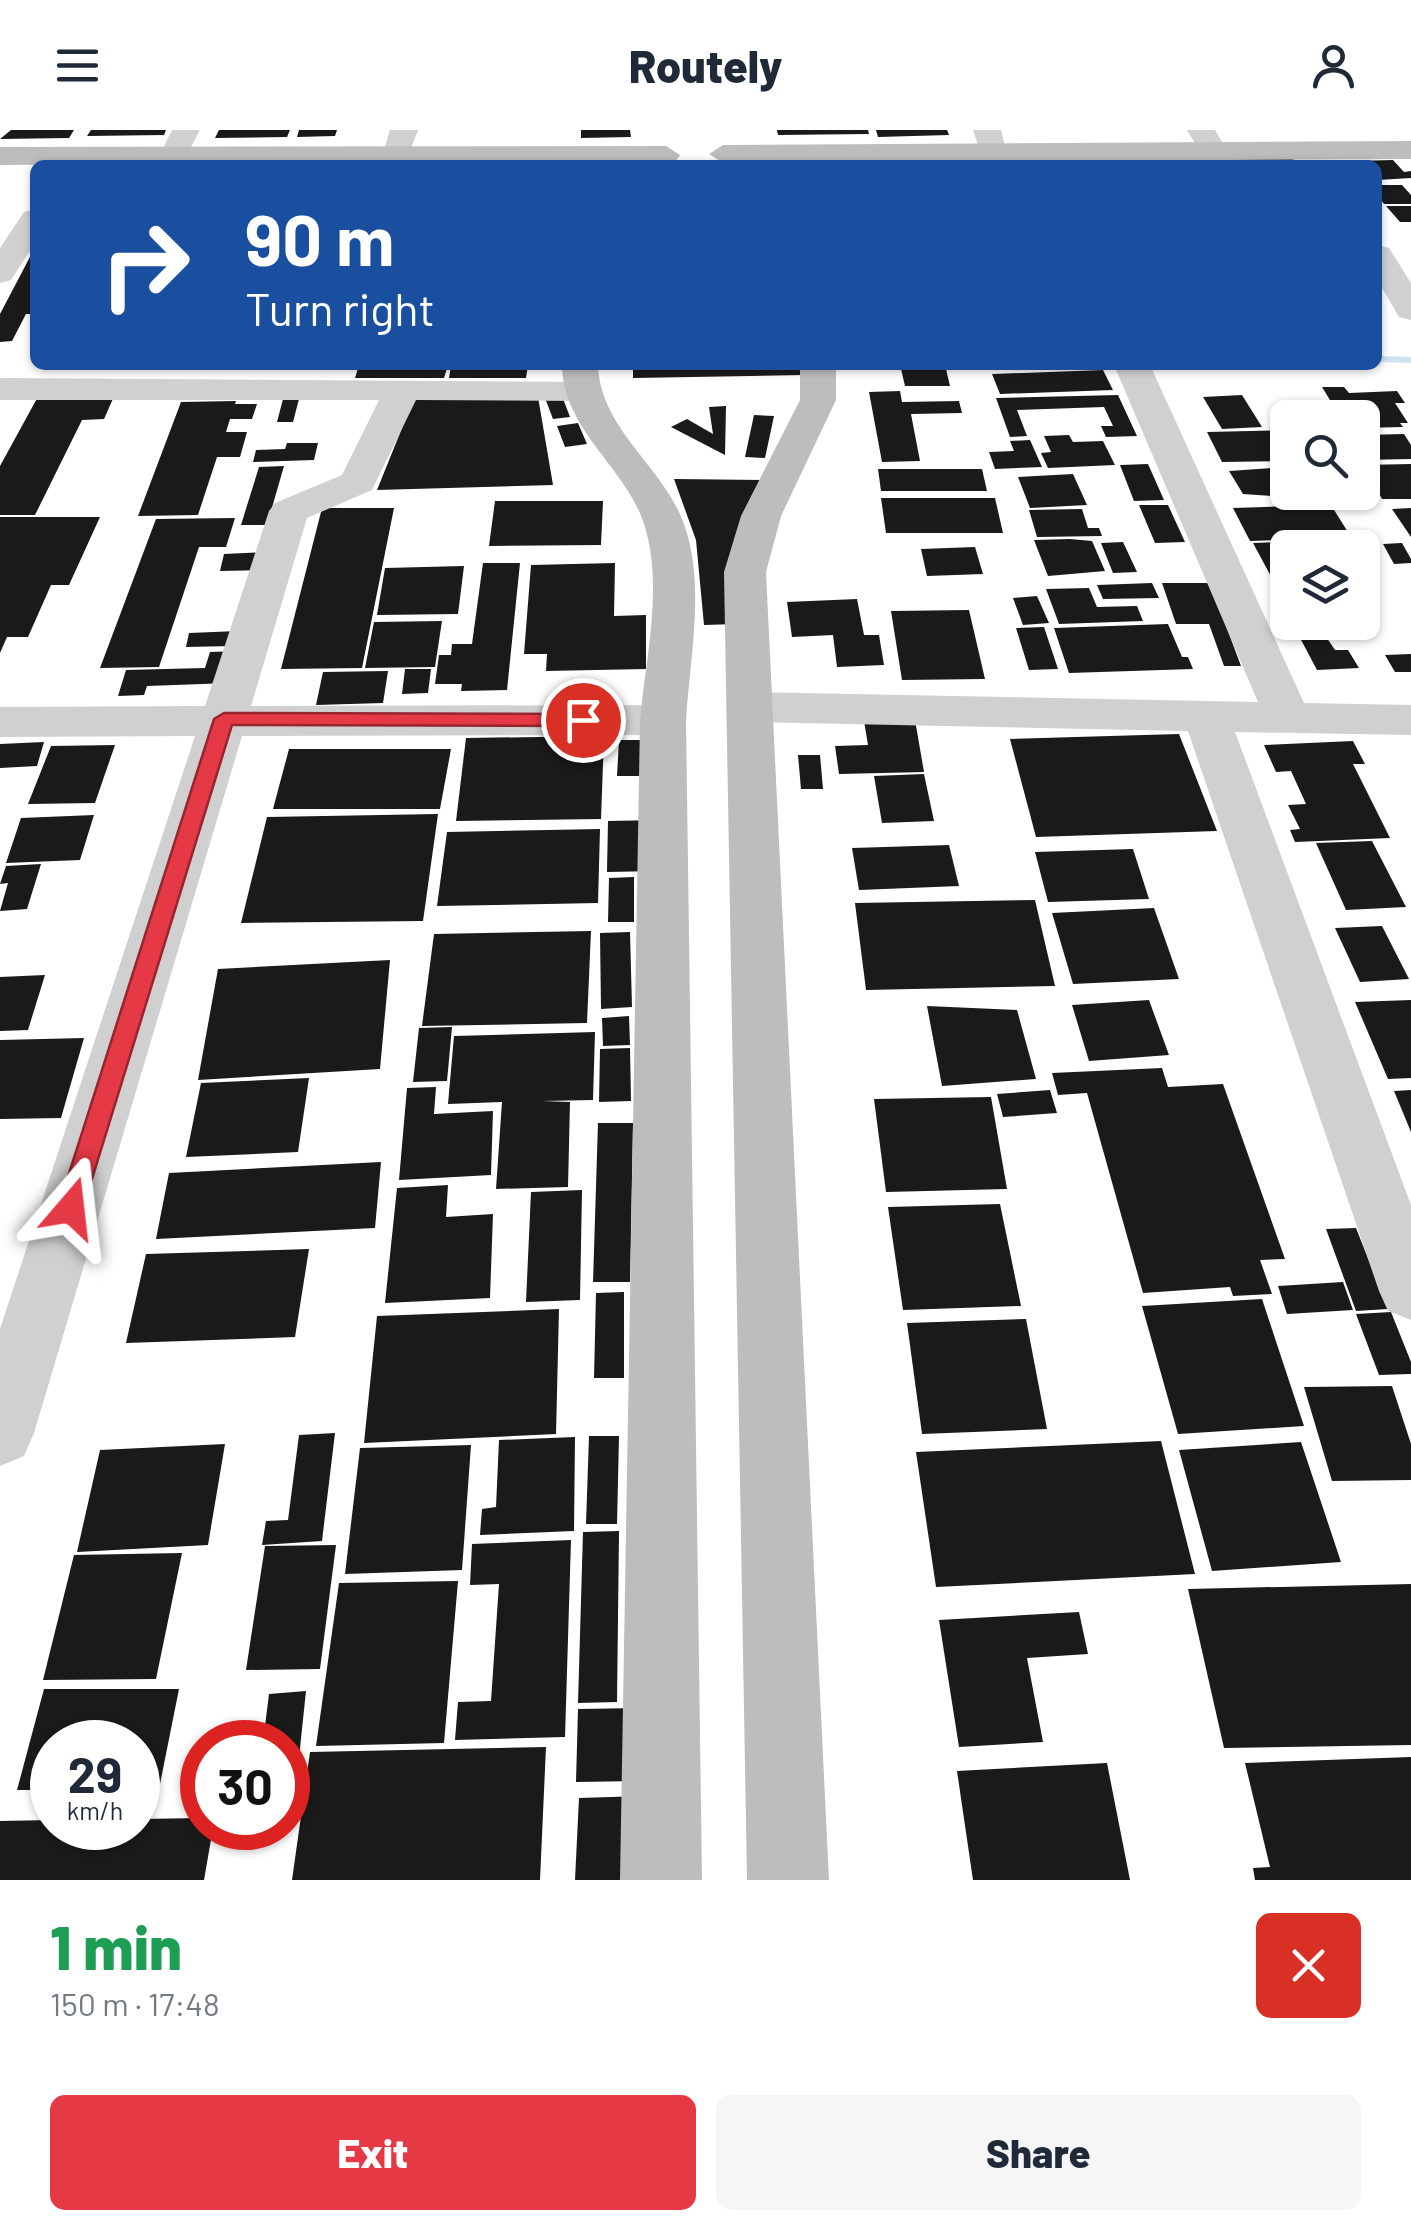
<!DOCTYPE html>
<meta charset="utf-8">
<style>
:root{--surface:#fff;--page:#f6f6f7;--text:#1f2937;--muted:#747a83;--accent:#e63946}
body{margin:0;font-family:Barlow,sans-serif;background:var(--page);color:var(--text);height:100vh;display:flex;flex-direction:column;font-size:38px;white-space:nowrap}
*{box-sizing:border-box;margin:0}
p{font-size:32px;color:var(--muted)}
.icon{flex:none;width:55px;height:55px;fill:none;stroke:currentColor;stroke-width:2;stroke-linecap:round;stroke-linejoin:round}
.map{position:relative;height:1750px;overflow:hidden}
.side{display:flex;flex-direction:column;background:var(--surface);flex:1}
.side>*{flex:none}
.top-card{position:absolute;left:30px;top:30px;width:1352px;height:210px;border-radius:15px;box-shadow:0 2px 8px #0004;background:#1a4fa0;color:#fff;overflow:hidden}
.tools{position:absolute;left:1270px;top:270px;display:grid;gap:20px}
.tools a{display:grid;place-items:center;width:110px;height:110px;border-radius:15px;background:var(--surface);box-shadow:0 2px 8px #0004;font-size:50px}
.speed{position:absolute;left:30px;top:1590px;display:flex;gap:20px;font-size:50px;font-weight:700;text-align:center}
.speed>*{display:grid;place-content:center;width:130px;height:130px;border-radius:50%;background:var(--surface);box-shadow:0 2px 8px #0004;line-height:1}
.speed small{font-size:25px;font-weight:400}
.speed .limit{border:15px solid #d22;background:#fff;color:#111}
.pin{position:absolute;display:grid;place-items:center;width:85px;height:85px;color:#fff;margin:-42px;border:5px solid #fff;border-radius:50%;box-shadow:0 2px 10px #0007}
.me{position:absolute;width:110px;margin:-55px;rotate:17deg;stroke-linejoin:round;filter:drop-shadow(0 0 8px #0008)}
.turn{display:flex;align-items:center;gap:35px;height:210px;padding:0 50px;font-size:45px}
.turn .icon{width:130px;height:130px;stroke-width:2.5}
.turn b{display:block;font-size:70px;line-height:85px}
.round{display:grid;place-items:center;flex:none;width:105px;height:105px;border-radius:15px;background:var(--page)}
.summary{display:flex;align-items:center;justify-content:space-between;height:170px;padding:0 50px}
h1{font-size:60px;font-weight:800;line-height:75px;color:#1e9e55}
.cta{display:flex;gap:20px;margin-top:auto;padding:20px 50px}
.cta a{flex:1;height:115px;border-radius:15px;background:var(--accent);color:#fff;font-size:40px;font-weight:800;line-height:115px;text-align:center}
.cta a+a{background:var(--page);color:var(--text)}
header{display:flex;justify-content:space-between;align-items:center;height:130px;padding:0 50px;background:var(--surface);font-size:45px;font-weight:800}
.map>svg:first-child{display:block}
</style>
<header><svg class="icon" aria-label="menu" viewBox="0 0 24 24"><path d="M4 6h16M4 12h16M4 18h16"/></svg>Routely<svg class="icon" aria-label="person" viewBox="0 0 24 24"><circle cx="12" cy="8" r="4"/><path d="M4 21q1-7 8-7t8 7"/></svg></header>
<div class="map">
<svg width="1411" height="1750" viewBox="0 0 1411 1750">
<rect width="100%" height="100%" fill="#fff"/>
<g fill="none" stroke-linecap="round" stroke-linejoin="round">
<polygon fill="#cfe2ee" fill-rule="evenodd" points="1378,226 1411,227 1411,233 1378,232"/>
</g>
<g fill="#1a1a1a">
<polygon points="11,0 74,0 69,8 0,9"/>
<polygon points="91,0 166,0 164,5 87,6"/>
<polygon points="219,0 290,0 287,7 215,8"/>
<polygon points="299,0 337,0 335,6 297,7"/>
<polygon points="581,0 630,0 631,7 581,8"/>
<polygon points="777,0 868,0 869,4 778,5"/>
<polygon points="876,0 947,0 949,5 878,7"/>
<polygon points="1189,28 1194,35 1092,35 1089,29"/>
<polygon points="1194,29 1293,29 1297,35 1197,35"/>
<polygon points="1393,30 1404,42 1411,41 1411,48 1378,50 1378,35 1353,31"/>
<polygon points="1378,55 1402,55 1411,65 1411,74 1384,74 1378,66"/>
<polygon points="1386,76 1411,76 1411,92 1400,92"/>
<polygon points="31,125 35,125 35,184 26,184 12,211 0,212 0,184"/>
<polygon points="359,235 448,235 444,248 355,248"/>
<polygon points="451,235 528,235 526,248 449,248"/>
<polygon points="633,235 803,235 804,245 633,248"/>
<polygon points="901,239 946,239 950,256 905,256"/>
<polygon points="1103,240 1113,260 1000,264 992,244"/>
<polygon points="1322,257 1344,257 1349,263 1397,261 1405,273 1395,273 1408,293 1400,293 1403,297 1362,298 1362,288 1341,288"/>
<polygon points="417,261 537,261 553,355 377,360"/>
<polygon points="900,261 902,272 959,271 962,283 911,284 920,331 882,332 869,262"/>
<polygon points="116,262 104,289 82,290 35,385 0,385 0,336 40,263"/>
<polygon points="1118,265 1137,306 1106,307 1101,296 1113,296 1104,277 1017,280 1027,306 1010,307 996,268"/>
<polygon points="1242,265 1262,297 1222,299 1203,267"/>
<polygon points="562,266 570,287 553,289 545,268"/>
<polygon points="283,269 299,269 293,292 277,292"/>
<polygon points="236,271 235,274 257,274 252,289 230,289 226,302 247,302 240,327 217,327 198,385 138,386 181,272"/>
<polygon points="726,276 725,325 671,297 687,289 713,304 709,277"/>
<polygon points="754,285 774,286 765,328 745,327"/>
<polygon points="578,293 587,314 565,317 557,296"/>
<polygon points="1288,300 1288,331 1222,332 1207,302"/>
<polygon points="1404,304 1411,315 1411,329 1362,330 1362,305"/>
<polygon points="1069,305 1073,312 1103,311 1115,335 1048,338 1041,323 1051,322 1044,306"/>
<polygon points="1030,310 1042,337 995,339 989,322 1014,321 1010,311"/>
<polygon points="287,313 318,313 314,330 253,332 256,320 285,319"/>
<polygon points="1148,334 1164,370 1134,371 1120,335"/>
<polygon points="1411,334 1411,369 1382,369 1363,335"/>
<polygon points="284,336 267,395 241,395 259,337"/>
<polygon points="1286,337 1288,362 1299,368 1243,364 1229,341"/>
<polygon points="878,339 982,339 987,361 881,361"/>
<polygon points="1073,344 1087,375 1030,378 1018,347"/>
<polygon points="674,349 765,350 737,494 704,495 696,410"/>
<polygon points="881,368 995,368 1003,403 886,403"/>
<polygon points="495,371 603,371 601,415 489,416"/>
<polygon points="1139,375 1168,375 1185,412 1155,413"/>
<polygon points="1331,375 1351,407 1250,411 1233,378"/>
<polygon points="322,378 394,378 362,538 281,539"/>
<polygon points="1411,378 1411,407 1392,379"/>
<polygon points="1082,379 1088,398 1099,398 1102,406 1037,407 1029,380"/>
<polygon points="0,387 100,387 69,455 51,455 28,507 7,507 0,523"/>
<polygon points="235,388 226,417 199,417 159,537 100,538 156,389"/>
<polygon points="1070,409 1092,411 1105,441 1048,446 1034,410"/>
<polygon points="1343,410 1347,418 1288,418 1288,450 1273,450 1253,413"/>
<polygon points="1123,412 1137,442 1113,443 1101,413"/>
<polygon points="1402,413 1411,429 1411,433 1394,434 1383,414"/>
<polygon points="975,417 983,444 927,446 921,419"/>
<polygon points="269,422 265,440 220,441 224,424"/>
<polygon points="483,433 520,433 507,560 461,561 462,554 435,554 439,525 451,525 452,514 472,514"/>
<polygon points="615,433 614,486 646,485 646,539 546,541 547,524 524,524 531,435"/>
<polygon points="464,436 458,484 377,485 385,438"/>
<polygon points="1152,453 1159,468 1103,469 1097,455"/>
<polygon points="1162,453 1210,453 1241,536 1224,536 1209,494 1176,494"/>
<polygon points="1362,457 1379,486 1362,487"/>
<polygon points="1089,458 1097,477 1137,476 1143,491 1059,494 1046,459"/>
<polygon points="1037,466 1049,493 1023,495 1013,468"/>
<polygon points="857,469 864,505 879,505 884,535 837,537 833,505 792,507 787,472"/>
<polygon points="969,480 985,549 902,550 891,481"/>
<polygon points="442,491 435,537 365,538 374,492"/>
<polygon points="1168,494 1182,527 1188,527 1193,539 1069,543 1054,498"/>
<polygon points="1044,497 1058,539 1029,540 1016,498"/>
<polygon points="238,501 234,516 186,517 189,503"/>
<polygon points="1325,505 1335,520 1348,520 1359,538 1317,540 1299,506"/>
<polygon points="238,521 230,553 147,556 144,565 118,566 126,540 205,538 210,522"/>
<polygon points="1411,524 1411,542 1395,542 1385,525"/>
<polygon points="405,539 431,539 428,563 402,564"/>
<polygon points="388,541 383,573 316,575 323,542"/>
<polygon points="914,584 924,642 839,644 835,616 868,615 863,585"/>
<polygon points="1179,604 1217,701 1036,707 1010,609"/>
<polygon points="604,606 601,689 456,691 466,608"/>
<polygon points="619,610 661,610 660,646 617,646"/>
<polygon points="1353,611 1365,634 1353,634 1390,708 1295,712 1290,700 1300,699 1288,675 1306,674 1291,641 1276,642 1264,615"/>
<polygon points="44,612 37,636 0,638 0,614"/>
<polygon points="115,615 95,673 28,674 51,616"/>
<polygon points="289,619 451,619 440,679 273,679"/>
<polygon points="798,625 820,625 823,659 801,659"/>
<polygon points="924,644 934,691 882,693 874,646"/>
<polygon points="438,684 423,791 241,793 267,687"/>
<polygon points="94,685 80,730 6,733 21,688"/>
<polygon points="660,690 660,741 607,742 608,691"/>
<polygon points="600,699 598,773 437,776 447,702"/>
<polygon points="1372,711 1406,777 1346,780 1316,713"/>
<polygon points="949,715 959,756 859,760 852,718"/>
<polygon points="1133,719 1149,769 1048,772 1035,722"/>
<polygon points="41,734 27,779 0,781 8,753 0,754 6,736"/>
<polygon points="634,747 634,792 608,792 609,748"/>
<polygon points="1035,770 1055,856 866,860 855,773"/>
<polygon points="1154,778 1179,849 1073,854 1052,783"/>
<polygon points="1382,796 1409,849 1360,852 1335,798"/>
<polygon points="591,801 587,893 422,896 434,804"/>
<polygon points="630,802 632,877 601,879 600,803"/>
<polygon points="390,830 380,939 198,950 218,839"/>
<polygon points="45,845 28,900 0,901 0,847"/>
<polygon points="1149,870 1169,925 1089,931 1072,875"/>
<polygon points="1411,870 1411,948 1388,949 1355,872"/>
<polygon points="927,876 1017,880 1036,949 942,956"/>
<polygon points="629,886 630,915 603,916 602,888"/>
<polygon points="452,897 447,951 413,952 419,898"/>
<polygon points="595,902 593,970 542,971 570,972 568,1057 496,1059 502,972 448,974 454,906"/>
<polygon points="84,908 61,988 0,989 0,910"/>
<polygon points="630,918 631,971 599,972 600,919"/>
<polygon points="1162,938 1168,957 1223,954 1285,1129 1260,1130 1272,1164 1233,1166 1230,1157 1143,1163 1087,963 1058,965 1052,943"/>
<polygon points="309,948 298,1022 186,1027 201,953"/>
<polygon points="436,957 434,984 493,981 491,1045 399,1050 407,958"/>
<polygon points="1050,960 1057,983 1003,987 997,964"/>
<polygon points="1411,960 1411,1002 1394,961"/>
<polygon points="991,967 1007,1059 886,1062 874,969"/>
<polygon points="598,993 633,993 630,1152 593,1152"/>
<polygon points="381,1032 375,1098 156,1109 169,1043"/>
<polygon points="448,1055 446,1087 493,1084 490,1168 385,1173 397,1058"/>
<polygon points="582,1060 580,1170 526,1172 531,1062"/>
<polygon points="1000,1074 1021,1176 903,1180 888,1077"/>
<polygon points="1356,1098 1388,1179 1356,1181 1326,1099"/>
<polygon points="309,1119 295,1207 126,1213 146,1124"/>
<polygon points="1343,1152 1353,1180 1287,1184 1278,1156"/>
<polygon points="624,1162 624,1248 594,1248 596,1163"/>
<polygon points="1262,1169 1304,1296 1178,1304 1142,1176"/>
<polygon points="559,1179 556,1304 364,1313 377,1186"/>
<polygon points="1391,1182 1411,1232 1411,1244 1379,1245 1356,1184"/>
<polygon points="1026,1189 1047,1299 922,1304 907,1193"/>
<polygon points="1392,1256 1411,1314 1411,1350 1332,1351 1304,1257"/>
<polygon points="335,1303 322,1411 262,1415 266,1391 288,1390 299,1305"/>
<polygon points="589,1306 619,1306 617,1394 586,1394"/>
<polygon points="575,1307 574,1401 480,1405 482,1379 496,1377 499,1310"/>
<polygon points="1161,1311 1195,1444 936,1457 916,1322"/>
<polygon points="1301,1312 1341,1432 1212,1441 1179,1320"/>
<polygon points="225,1314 208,1415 77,1422 100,1320"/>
<polygon points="471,1315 462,1440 345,1444 360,1318"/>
<polygon points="619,1401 617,1572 578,1573 583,1402"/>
<polygon points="571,1410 565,1607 455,1610 458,1572 491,1571 499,1454 470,1455 472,1414"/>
<polygon points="336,1415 320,1539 246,1540 265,1416"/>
<polygon points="182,1423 156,1549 43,1550 74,1425"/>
<polygon points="458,1451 444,1613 316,1616 339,1453"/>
<polygon points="1411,1454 1411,1615 1224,1618 1188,1459"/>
<polygon points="1079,1482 1088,1524 1027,1528 1043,1612 959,1617 939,1490"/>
<polygon points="44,1559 179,1559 159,1659 138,1659 138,1612 52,1612 52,1660 17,1660"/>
<polygon points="306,1561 298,1637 288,1638 288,1612 263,1612 269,1564"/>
<polygon points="640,1578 639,1651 576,1652 578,1579"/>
<polygon points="546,1617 540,1750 292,1750 310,1622"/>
<polygon points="1411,1627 1411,1750 1255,1750 1253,1738 1270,1737 1245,1633"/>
<polygon points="1107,1633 1130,1750 973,1750 957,1641"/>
<polygon points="642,1666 642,1750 575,1750 579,1668"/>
<polygon points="202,1688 202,1698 213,1698 204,1750 0,1750 0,1691 52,1690 52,1698 138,1698 138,1689"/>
</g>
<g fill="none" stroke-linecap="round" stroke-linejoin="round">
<g fill="#d0d0d0" fill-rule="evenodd">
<polygon points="172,0 200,0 184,30 174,33 160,24"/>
<polygon points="390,0 418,0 407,29 387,29 383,23"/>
<polygon points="973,0 1001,0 1007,24 1003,30 983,30"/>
<polygon points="1187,0 1215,0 1226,19 1222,25 1202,25"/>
<polygon points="35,79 35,113 11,150 0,153 0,118 24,82"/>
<polygon points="1378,115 1389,118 1411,153 1411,190 1399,187 1378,151"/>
<polygon points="1114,235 1150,235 1304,573 1411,575 1411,605 1235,602 1411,1075 1411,1190 1388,1181 1379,1161 1188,601 749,592 733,587 726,577 733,567 749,562 1258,572"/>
<polygon points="0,248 596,252 601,260 596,268 583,271 416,270 372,360 307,388 251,576 663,575 679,579 686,590 679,601 663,605 242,606 34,1303 24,1326 0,1336 0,1199 195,606 0,607 0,577 205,576 269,381 275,373 342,345 379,270 0,270"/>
</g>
<g fill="#bdbdbd" fill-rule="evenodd">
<polygon points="1411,11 1411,29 723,33 709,24 723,15"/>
<polygon points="666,16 680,25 676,31 0,35 0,17"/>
<path d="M 562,235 L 598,235 C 600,295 655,331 679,382 C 708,444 690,525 686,590 L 702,1750 L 620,1750 L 640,590 C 646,525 666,446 640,383 C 617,331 563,296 562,235 Z"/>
<polygon points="800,235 836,235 836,270 781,386 766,442 829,1750 747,1750 724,442 741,386 800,270"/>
</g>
</g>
<polygon fill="#e63946" stroke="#96252e" stroke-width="2.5" points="224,583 583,584 593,590 583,596 232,595 83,1078 71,1088 58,1078 214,589"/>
</svg>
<div class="tools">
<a><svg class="icon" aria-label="search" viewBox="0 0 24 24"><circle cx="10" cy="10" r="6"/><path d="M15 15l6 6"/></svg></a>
<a><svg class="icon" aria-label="layers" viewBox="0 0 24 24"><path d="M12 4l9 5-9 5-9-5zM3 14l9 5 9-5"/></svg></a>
</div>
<div class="speed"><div>29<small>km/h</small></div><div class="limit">30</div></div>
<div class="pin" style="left:583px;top:590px;background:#d93025"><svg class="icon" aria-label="arrive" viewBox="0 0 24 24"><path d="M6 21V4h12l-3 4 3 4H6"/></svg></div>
<svg class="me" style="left:71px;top:1078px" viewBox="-20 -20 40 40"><path d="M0-17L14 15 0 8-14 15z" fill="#e63946" stroke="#fff" stroke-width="4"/></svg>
<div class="top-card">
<div class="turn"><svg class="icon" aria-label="right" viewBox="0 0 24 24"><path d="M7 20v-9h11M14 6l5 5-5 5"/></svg><div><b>90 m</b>Turn right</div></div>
</div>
</div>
<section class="side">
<div class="summary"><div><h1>1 min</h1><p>150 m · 17:48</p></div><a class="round" style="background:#d93025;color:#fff"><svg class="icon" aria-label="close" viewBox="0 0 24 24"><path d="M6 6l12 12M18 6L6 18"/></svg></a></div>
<div class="cta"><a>Exit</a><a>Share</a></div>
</section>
